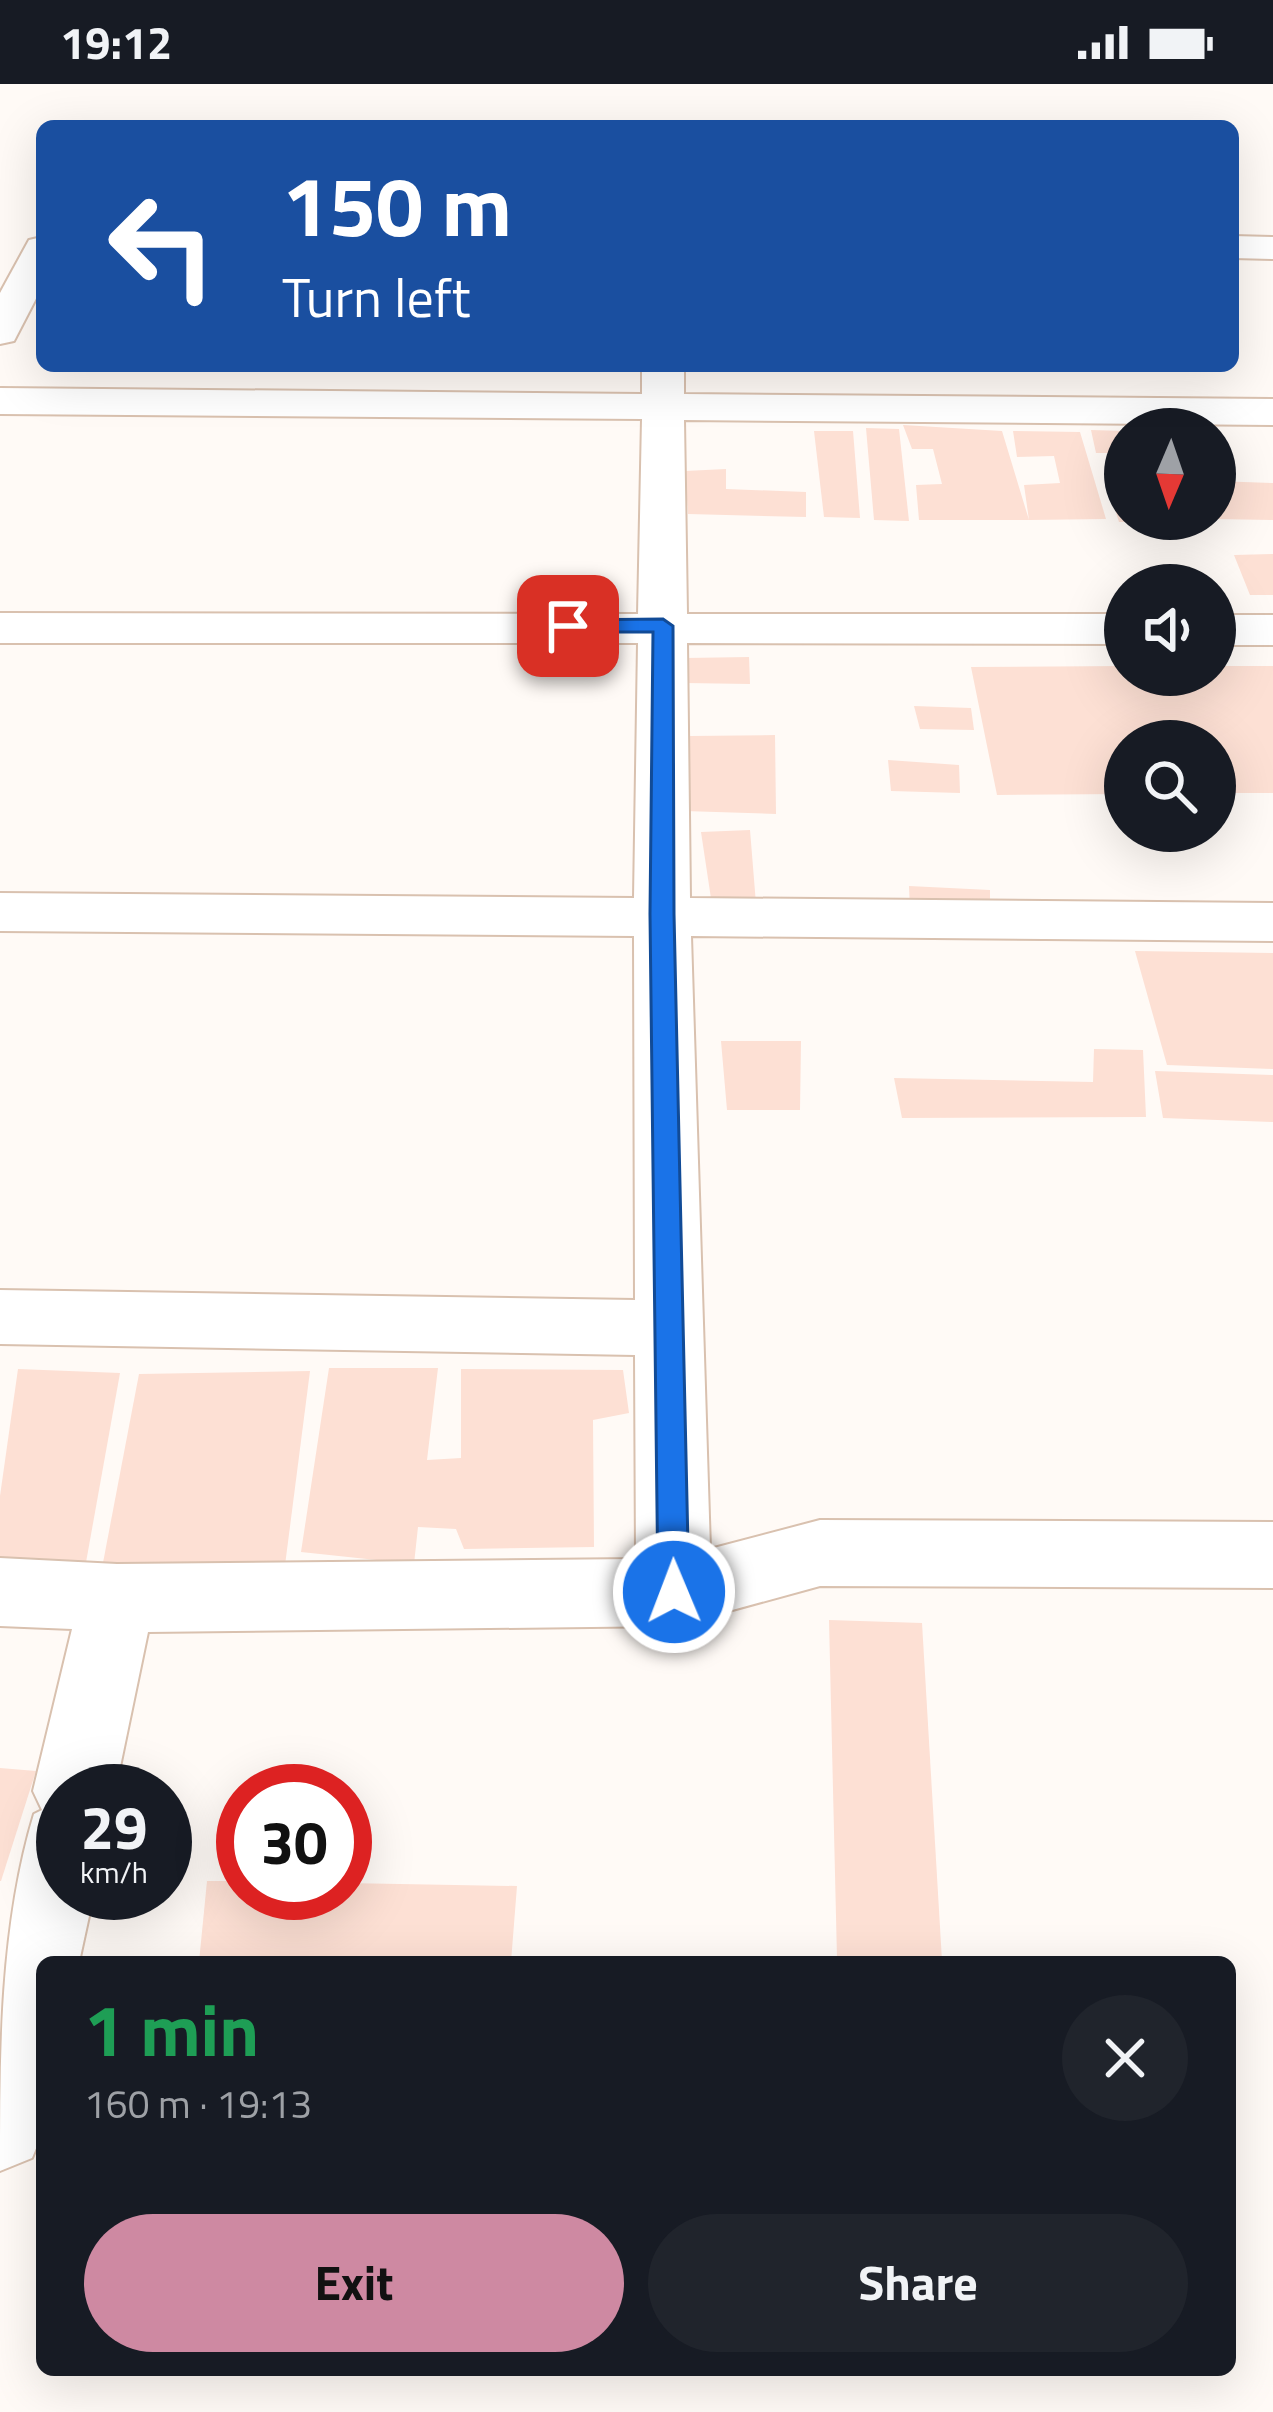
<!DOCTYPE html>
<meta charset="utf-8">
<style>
:root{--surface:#171b24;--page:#20242c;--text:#f1f3f6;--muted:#9ea1a6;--accent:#ce89a2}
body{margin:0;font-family:"Titillium Web",sans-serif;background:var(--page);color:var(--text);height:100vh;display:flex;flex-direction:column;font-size:45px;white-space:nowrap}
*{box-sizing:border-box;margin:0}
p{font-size:39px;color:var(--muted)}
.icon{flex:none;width:66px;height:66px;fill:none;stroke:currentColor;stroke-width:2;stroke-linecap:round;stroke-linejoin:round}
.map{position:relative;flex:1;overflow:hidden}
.side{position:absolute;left:36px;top:1872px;width:1200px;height:420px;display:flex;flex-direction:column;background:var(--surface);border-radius:18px;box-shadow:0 12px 48px #0002}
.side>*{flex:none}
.hud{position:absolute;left:36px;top:36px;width:1203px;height:252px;border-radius:18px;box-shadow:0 12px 48px #0002;background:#1a4fa0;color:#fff;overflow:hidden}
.needle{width:78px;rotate:182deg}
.tools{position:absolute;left:1104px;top:324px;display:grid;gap:24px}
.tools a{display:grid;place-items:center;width:132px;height:132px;border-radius:50%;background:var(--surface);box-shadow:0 12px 48px #0002;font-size:60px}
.speed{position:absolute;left:36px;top:1680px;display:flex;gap:24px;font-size:60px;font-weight:700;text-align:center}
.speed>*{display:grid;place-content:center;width:156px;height:156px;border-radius:50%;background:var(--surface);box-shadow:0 12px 48px #0002;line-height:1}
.speed small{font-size:30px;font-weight:400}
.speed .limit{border:18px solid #d22;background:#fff;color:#111}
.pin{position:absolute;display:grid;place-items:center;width:102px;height:102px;color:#fff;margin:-51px;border-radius:24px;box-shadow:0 6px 18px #0006}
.me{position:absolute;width:132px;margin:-66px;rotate:359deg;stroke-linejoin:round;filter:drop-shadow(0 0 9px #0008)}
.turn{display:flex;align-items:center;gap:42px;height:252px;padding:0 48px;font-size:54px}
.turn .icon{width:156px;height:156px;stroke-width:2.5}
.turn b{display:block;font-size:84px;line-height:102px}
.round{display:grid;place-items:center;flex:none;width:126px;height:126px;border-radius:63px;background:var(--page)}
.summary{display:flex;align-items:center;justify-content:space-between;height:204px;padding:0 48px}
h1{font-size:72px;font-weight:700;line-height:90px;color:#1e9e55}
.button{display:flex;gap:24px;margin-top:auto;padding:24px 48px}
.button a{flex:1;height:138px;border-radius:72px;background:var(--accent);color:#111;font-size:48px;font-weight:700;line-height:138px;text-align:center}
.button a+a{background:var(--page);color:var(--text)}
.status{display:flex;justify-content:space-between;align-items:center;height:84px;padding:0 60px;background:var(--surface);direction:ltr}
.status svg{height:33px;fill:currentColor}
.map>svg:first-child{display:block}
</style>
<div class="status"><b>19:12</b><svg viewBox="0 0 49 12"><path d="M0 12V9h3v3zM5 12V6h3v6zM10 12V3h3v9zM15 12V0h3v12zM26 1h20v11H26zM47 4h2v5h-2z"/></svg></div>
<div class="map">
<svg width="1273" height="2328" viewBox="0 0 1273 2328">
<rect width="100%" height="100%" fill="#fffaf6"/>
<g fill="#fde0d4">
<polygon points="903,341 1002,347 1029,436 1024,401 1060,399 1054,372 1017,373 1013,347 1080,348 1106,435 1029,436 919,436 916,401 942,400 933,365 912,365"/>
<polygon points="866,344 899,345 909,437 874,436"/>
<polygon points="1091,346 1125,347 1125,369 1096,369"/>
<polygon points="814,347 853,347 860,434 824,433"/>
<polygon points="726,385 726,405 806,408 806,433 688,430 685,387"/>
<polygon points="1215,397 1273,399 1273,436 1215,435"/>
<polygon points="1108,404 1125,404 1125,438 1119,438"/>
<polygon points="1273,470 1273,511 1250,511 1234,471"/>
<polygon points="749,573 750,600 685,599 685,574"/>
<polygon points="1125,582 1125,591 1215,591 1215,582 1273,582 1273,709 1215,709 1215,657 1125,657 1125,710 997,711 971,583"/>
<polygon points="914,622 971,624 974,646 920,645"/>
<polygon points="775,651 776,730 684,727 690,652"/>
<polygon points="888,676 959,681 960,709 891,707"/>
<polygon points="750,746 756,820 712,821 701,748"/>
<polygon points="909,802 990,806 990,826 910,826"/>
<polygon points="1135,867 1273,869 1273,985 1167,981"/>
<polygon points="721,957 801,957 800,1026 727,1026"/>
<polygon points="1094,965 1143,966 1146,1033 902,1034 894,994 1093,998"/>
<polygon points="1155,987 1273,991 1273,1038 1163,1034"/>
<polygon points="329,1284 438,1284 427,1376 461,1374 461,1285 623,1286 629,1329 593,1336 594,1463 464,1465 456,1445 418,1443 414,1480 301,1468"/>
<polygon points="18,1285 120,1289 83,1495 0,1493 0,1412"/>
<polygon points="310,1287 284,1489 102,1484 139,1290"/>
<polygon points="829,1536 922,1539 942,1877 837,1874"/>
<polygon points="0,1684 36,1687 1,1797 0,1797"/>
<polygon points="207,1797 243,1797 243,1809 345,1809 345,1799 517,1802 511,1878 199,1878"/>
</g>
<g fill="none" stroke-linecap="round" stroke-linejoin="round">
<defs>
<g id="minor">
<polygon points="1233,152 1273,153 1273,175 1233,174"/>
<polygon points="42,153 42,203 14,257 0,260 0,209 29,156"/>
<path d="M 642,282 L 684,282 L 684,310 L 1273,315 L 1273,341 L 684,336 L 687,530 L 1125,530 L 1125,560 L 687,559 L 690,814 L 1273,819 L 1273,857 L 691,852 L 710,1465 L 820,1436 L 1273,1438 L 1273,1504 L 820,1502 L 674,1542 L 148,1548 L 115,1707 L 63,1707 L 63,1809 L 94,1809 L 79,1878 L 42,1878 L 42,2050 L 32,2074 L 0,2087 C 0,1968 0,1842 34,1730 L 42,1726 L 33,1707 L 72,1545 L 0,1542 L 0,1474 L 117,1480 L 636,1475 L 635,1271 L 0,1260 L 0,1206 L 635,1216 L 634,852 L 0,847 L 0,809 L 634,814 L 638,559 L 0,559 L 0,529 L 638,530 L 642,335 L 0,330 L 0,304 L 642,310 Z"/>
<rect x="1215" y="531" width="58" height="30"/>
</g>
</defs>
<use href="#minor" stroke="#d9c1af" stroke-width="4"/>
<use href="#minor" fill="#fff" fill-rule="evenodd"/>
</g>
<polygon fill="#1a73e8" stroke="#114b97" stroke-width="3" points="663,535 673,542 674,830 689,1508 685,1518 674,1522 662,1518 658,1508 650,830 653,548 568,548 558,542 568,536"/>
</svg>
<div class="tools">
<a><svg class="needle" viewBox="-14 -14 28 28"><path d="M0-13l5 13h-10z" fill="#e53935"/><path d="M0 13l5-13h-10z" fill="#9ea1a6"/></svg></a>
<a><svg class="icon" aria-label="sound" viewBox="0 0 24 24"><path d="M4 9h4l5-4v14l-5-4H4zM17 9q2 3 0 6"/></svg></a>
<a><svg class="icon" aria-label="search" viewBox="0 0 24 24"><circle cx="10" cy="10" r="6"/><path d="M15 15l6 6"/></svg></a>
</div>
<div class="speed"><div>29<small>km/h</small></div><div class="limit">30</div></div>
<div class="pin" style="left:568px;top:542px;background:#d93025"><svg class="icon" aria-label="arrive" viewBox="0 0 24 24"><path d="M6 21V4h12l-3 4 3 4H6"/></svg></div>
<svg class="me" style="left:674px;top:1508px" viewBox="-20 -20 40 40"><circle r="17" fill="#1a73e8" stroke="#fff" stroke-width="3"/><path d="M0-11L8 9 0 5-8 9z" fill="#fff"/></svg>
<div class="hud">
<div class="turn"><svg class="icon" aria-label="left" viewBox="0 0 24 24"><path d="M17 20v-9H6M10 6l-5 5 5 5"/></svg><div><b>150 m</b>Turn left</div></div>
</div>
<section class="side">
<div class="summary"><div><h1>1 min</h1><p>160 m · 19:13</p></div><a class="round"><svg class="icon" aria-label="close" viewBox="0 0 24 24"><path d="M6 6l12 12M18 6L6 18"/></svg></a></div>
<div class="button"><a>Exit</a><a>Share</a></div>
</section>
</div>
